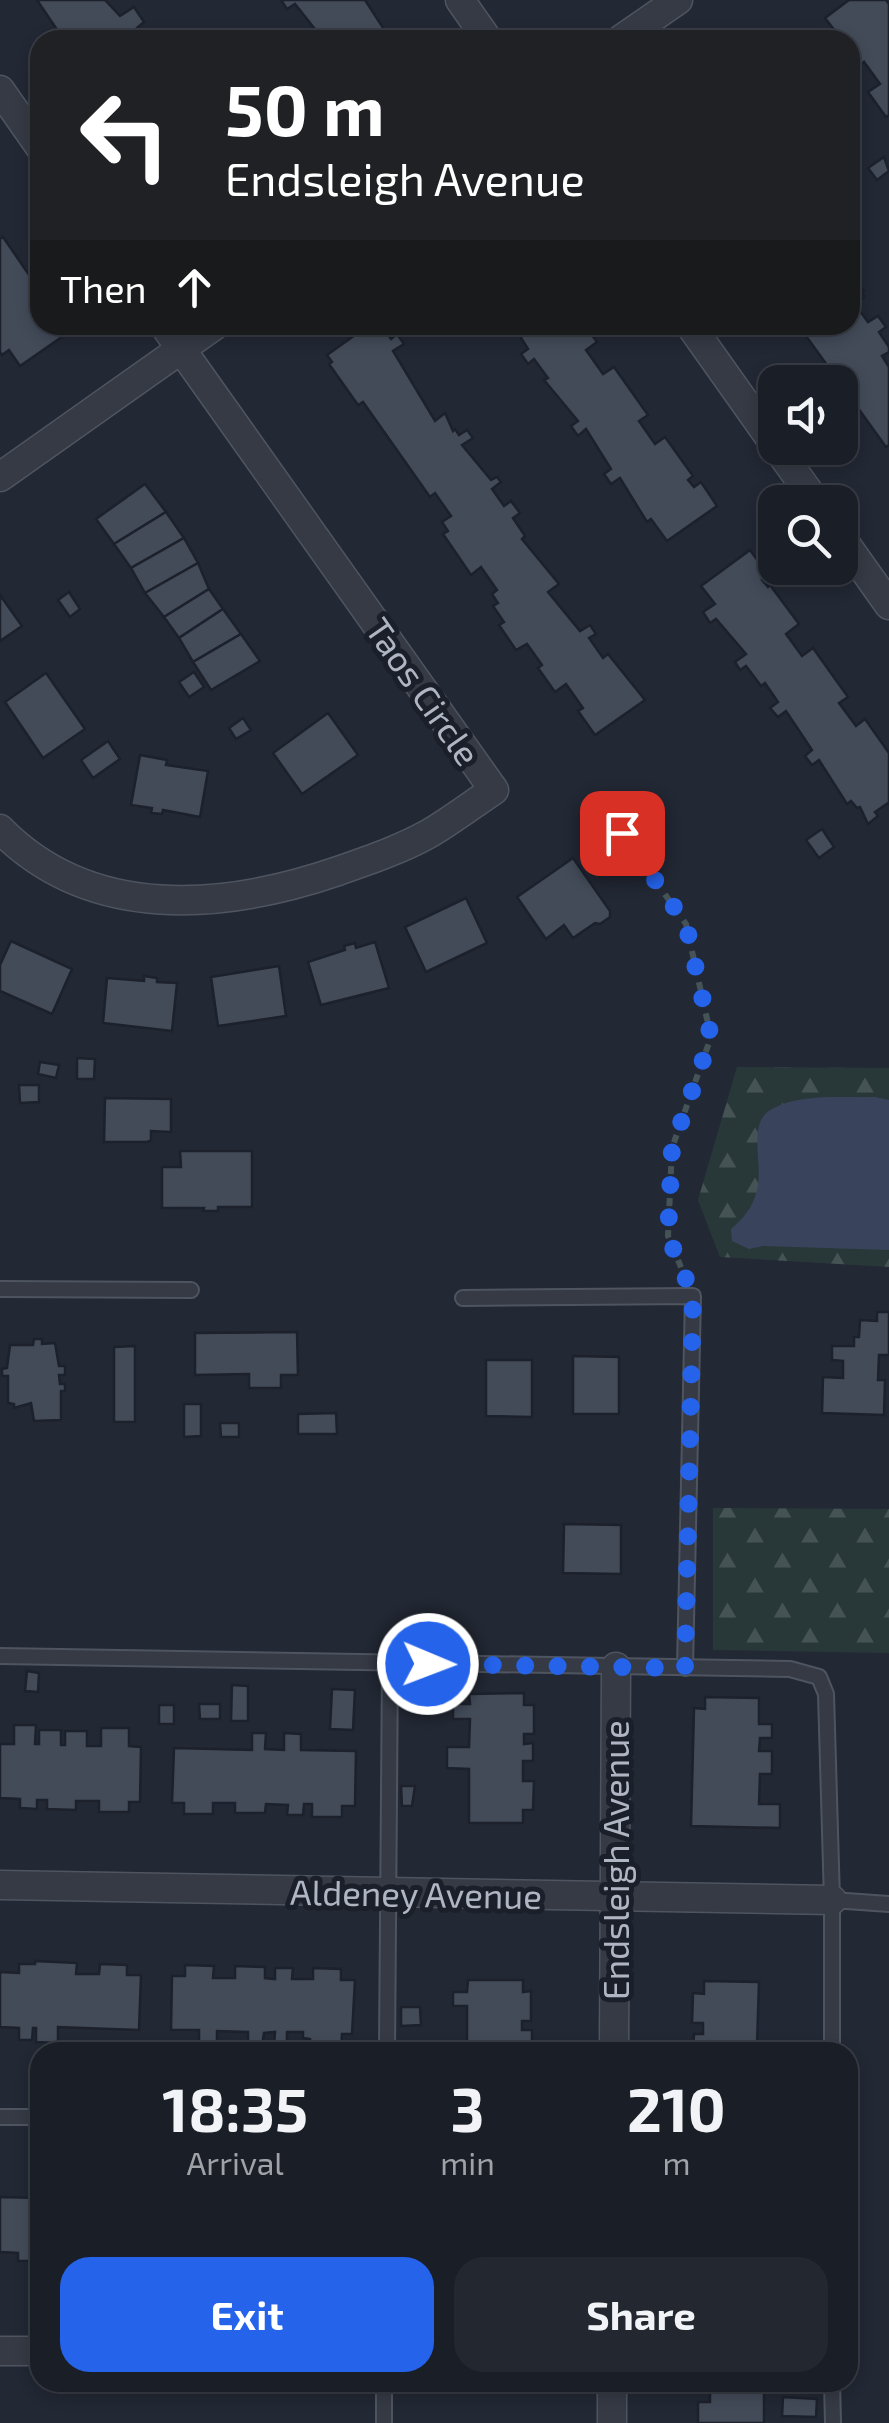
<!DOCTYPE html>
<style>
:root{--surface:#1a1e27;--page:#23272f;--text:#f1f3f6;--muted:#9fa2a7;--line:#383c44;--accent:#2563eb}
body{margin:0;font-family:"Exo 2",sans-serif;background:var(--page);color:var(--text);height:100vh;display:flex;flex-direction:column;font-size:38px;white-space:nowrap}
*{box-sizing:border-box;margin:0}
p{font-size:32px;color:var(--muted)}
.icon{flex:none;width:55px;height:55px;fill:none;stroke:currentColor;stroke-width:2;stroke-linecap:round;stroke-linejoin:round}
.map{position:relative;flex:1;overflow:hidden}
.details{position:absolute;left:30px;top:2042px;width:828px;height:350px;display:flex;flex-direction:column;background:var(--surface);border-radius:30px;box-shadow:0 5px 15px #0003,0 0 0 2px var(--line)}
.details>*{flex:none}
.hud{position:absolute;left:30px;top:30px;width:830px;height:305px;border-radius:30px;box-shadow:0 5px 15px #0003,0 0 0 2px var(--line);background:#202124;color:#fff;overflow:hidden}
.fabs{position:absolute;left:758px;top:365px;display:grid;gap:20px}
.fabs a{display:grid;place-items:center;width:100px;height:100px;border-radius:20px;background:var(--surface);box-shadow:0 5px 15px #0003,0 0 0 2px var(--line);font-size:50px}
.pin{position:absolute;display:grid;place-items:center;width:85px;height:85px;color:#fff;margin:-42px;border-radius:20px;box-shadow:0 5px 15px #0006}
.me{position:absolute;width:110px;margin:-55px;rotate:91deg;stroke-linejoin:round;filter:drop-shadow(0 0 8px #0008)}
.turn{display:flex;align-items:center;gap:35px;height:210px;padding:0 30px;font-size:45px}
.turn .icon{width:130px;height:130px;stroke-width:2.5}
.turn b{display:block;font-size:70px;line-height:85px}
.then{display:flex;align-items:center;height:95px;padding:0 30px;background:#0003;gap:20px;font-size:38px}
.eta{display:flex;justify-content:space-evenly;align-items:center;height:170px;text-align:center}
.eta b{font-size:60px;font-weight:700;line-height:70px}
.action{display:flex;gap:20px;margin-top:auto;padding:20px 30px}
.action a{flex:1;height:115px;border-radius:30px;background:var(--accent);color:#fff;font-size:40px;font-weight:700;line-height:115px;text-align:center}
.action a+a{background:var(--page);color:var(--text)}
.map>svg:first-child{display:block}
</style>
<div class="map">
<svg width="889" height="2423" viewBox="0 0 889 2423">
<defs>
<pattern id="forest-firs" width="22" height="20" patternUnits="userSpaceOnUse" patternTransform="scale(2.5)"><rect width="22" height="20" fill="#283839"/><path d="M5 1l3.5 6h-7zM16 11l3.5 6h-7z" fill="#455354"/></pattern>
</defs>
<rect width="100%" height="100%" fill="#222834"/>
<g fill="url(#forest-firs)">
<polygon points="737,1067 889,1068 889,1267 720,1257 698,1200"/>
<polygon points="713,1508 889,1509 889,1653 713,1650"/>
</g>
<path fill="#39445c" d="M 875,1097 L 889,1100 L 889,1250 L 763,1246 L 749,1249 L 732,1241 L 731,1229 C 744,1218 753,1207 757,1190 C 764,1166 746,1122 772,1109 C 801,1093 843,1098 875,1097 Z"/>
<g fill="#434b59" stroke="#1c212c" stroke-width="2.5">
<polygon points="37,0 105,0 120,16 134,7 144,22 137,28 144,37 151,33 156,40 64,40"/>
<polygon points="281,0 365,0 391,40 318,40 322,38 295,4 287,9"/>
<polygon points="849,0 886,0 889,4 889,115 886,117 868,92 880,84 864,62 861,65 850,50 850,40 842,40 825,18"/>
<polygon points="884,157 889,171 877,180 868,168"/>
<polygon points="3,237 36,285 33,287 40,297 40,325 60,325 66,334 20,366 9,350 2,355 0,352 0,239"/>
<polygon points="853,276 864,291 862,293 864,297 855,304 868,322 878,316 886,327 879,332 889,347 889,352 882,356 889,367 889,445 886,447 806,336 816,329 813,325 850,325 850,278"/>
<polygon points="369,325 381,325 391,339 397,334 404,344 393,351 435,421 445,413 453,431 455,429 459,435 467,430 473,438 462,445 491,480 497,477 501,482 492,489 504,506 511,501 520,513 513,518 525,536 522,539 559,584 548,592 580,631 590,625 596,634 589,638 603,658 608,654 645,700 595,735 578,711 583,708 566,684 555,692 538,668 542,665 527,644 516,650 499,625 504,622 493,606 498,603 492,594 497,590 481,567 471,575 443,534 448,531 442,522 451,516 435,493 430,497 363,402 358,405 329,364 332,362 327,355"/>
<polygon points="513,325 591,325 596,332 592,335 597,342 586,350 603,374 614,367 648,415 639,421 655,444 665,437 693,476 688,480 694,487 701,482 717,506 667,541 651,519 647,522 620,478 611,484 604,474 611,469 586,429 578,436 571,426 578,421 544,380 548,378 534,359 528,364 521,354 528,349"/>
<polygon points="145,484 166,512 114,544 96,519"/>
<polygon points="166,512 184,538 131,568 114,544"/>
<polygon points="184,538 198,563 145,593 131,568"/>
<polygon points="750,550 769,576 762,580 768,587 770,585 799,624 786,634 802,656 813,648 848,697 839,703 856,726 865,719 889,753 889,805 888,803 875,812 878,816 868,824 860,807 857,808 851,801 847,804 819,760 812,765 805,756 812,750 786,711 778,717 770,708 778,702 765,683 761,686 746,666 740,670 735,662 746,654 716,619 710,623 703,612 715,604 701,586"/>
<polygon points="198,563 209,589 164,617 145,593"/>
<polygon points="209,589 223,609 179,638 164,617"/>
<polygon points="69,592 80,609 70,617 58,600"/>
<polygon points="0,595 22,626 0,641"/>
<polygon points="223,609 241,634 193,662 179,638"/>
<polygon points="241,634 260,661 211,690 193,662"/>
<polygon points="194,672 204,687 189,697 179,682"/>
<polygon points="46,673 85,729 43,758 5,702"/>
<polygon points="328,713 358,755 302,794 273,753"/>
<polygon points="243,718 251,730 236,739 229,728"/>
<polygon points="108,741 120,759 93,778 81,760"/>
<polygon points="140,755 167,760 166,765 208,771 200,817 163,810 162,814 151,813 152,808 131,805"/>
<polygon points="822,829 834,847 819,858 806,840"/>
<polygon points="573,858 610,911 610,917 600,924 595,923 573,938 564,925 546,939 517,897"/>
<polygon points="466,898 487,943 426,972 405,927"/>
<polygon points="11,941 72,969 52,1014 0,991 0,965"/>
<polygon points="375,942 389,988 321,1005 308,962 345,950 344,946 355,943 356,948"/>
<polygon points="279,966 286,1016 218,1026 211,977"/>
<polygon points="144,976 157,978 157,982 177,983 172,1031 103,1023 107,978 144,981"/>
<polygon points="77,1058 95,1059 94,1079 77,1079"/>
<polygon points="40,1062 59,1065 56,1078 38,1074"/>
<polygon points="19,1085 39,1085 39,1102 20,1103"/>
<polygon points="105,1098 171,1099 171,1132 151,1131 151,1140 147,1142 104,1142"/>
<polygon points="180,1151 252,1151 252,1207 218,1207 218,1211 203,1211 204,1208 162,1208 162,1167 181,1167"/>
<polygon points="877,1312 889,1312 889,1355 879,1355 878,1380 885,1380 884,1415 822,1413 823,1377 843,1378 843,1361 832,1360 832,1346 854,1346 854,1337 859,1337 860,1320 877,1321"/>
<polygon points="297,1332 298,1375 281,1375 281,1388 249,1388 249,1374 195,1375 195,1333"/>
<polygon points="34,1339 42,1339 42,1344 55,1343 59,1366 65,1366 65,1375 59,1375 60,1384 65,1384 65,1391 61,1391 61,1420 34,1421 31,1403 14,1408 14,1404 8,1403 8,1376 2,1376 2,1369 7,1368 10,1345 33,1345"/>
<polygon points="135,1346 135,1422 114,1422 114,1347"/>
<polygon points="573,1356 619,1357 619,1414 573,1414"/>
<polygon points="486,1360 532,1360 532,1417 486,1416"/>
<polygon points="184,1404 201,1404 201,1436 184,1437"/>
<polygon points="336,1413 337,1434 298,1434 298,1414"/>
<polygon points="220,1423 239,1423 239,1437 221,1437"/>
<polygon points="564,1524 621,1525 621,1574 563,1573"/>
<polygon points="27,1671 39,1673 38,1692 25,1691"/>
<polygon points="232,1685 248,1686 248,1721 231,1721"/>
<polygon points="332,1689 355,1690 353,1730 330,1729"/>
<polygon points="524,1693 524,1705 534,1705 534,1734 524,1734 524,1744 533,1743 533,1761 523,1761 523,1781 534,1781 533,1810 523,1810 523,1823 469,1823 469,1769 447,1768 447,1747 469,1747 470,1719 453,1719 453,1704 470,1704 469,1694"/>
<polygon points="705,1697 759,1698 759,1724 772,1724 772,1738 760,1738 759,1751 772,1751 772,1774 760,1774 759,1804 780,1804 780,1828 691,1826 694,1708 705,1709"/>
<polygon points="199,1704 220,1704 220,1719 200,1719"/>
<rect x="159" y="1705" width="15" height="19"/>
<polygon points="14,1725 36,1725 35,1744 39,1744 39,1730 61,1730 61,1745 65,1745 65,1731 87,1731 87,1746 101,1746 101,1728 129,1728 129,1746 141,1747 140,1802 129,1802 129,1812 99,1812 99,1801 76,1801 76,1810 47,1809 47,1800 37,1800 37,1809 20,1808 20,1799 0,1798 0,1744 14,1744"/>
<polygon points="252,1733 266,1733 265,1749 284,1750 284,1733 301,1734 301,1750 356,1751 355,1806 342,1806 342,1817 312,1817 312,1804 304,1804 303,1815 287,1815 288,1805 266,1804 265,1813 235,1813 235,1803 213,1803 213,1814 184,1814 184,1803 172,1803 174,1748 252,1750"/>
<polygon points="401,1786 415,1786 412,1806 402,1806"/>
<polygon points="35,1961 77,1963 76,1974 99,1974 100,1964 127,1965 127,1975 141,1975 139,2030 58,2027 58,2043 36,2042 36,2028 33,2028 32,2040 19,2040 19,2028 0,2027 0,1972 19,1973 19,1964 35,1964"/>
<polygon points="185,1965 214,1966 213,1978 235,1978 235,1966 265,1967 265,1978 275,1979 275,1968 293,1968 292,1979 313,1979 313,1968 341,1969 341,1980 355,1980 352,2034 342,2034 341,2052 326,2052 326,2046 310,2046 310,2039 303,2038 303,2032 287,2032 287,2045 274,2045 275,2032 264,2033 261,2052 248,2052 248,2032 217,2031 217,2051 199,2050 199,2030 171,2030 172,1976 185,1976"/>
<polygon points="468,1980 523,1980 523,1992 531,1991 531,2021 522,2021 522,2030 532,2030 532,2049 522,2049 522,2052 467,2052 467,2006 453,2006 453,1992 467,1992"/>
<polygon points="704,1981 759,1982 757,2045 774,2046 774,2052 693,2052 694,2034 703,2034 703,2023 692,2023 693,1993 704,1994"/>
<polygon points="401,2007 420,2007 421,2025 401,2026"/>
<polygon points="0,2197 40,2198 40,2253 35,2253 35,2261 18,2261 18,2253 0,2252"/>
<polygon points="710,2390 764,2391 764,2423 698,2423 698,2402 710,2402"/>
<polygon points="783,2397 817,2399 816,2417 782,2416"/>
</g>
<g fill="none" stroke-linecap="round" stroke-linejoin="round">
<defs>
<g id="service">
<polyline points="0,1289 191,1290"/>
<polyline points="463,1298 693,1296 685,1668"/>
<polyline points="0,1656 790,1669 819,1677 826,1694 832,1900 832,2052"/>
<polyline points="832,1900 889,1904"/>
<polyline points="387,2052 390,1663"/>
<polyline points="0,2117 40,2117"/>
<polyline points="832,2382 833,2423"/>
<polyline points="384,2423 384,2382"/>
</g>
<g id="minor">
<polyline points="460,0 488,40"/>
<polyline points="620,40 678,0"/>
<polyline points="0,90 40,147"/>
<polyline points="690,325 775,445"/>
<polyline points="777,448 816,502"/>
<polyline points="0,477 215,325"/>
<polyline points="840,536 889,605"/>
<path d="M 0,829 C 91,922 224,910 338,871 C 369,860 402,849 430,833 C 452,820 473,804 494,790 L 164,325"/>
<polyline points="0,1885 832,1900"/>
<polyline points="614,2052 616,1667"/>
<polyline points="0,2351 40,2351"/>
<polyline points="612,2423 612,2382"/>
</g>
</defs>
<use href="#service" stroke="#4f5560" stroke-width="18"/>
<use href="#minor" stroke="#4f5560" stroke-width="31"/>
<polyline stroke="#455357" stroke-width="6" stroke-dasharray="8 8" stroke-linecap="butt" points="600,803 686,924 711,1037 672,1148 668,1236 683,1272"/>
<use href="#service" stroke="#353a45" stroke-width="14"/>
<use href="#minor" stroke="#353a45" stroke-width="28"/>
</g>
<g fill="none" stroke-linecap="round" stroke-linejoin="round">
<polyline stroke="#2563eb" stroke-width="18" stroke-dasharray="0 32.4" points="428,1664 685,1668 693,1296 668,1236 672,1148 711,1037 686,924 622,833"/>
</g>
<g text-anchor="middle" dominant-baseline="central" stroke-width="10" stroke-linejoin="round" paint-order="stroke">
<g font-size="35" fill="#afb5c2" stroke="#1a1f2a">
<text transform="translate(424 691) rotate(55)">Taos Circle</text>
<text transform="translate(615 1860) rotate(-90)">Endsleigh Avenue</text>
<text transform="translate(416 1893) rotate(1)">Aldeney Avenue</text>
</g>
</g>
</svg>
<div class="fabs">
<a><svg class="icon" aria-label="sound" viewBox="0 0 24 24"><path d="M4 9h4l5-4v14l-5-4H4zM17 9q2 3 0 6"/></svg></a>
<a><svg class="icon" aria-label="search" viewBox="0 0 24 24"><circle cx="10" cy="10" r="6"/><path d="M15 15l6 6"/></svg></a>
</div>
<div class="pin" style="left:622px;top:833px;background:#d93025"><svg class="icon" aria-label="arrive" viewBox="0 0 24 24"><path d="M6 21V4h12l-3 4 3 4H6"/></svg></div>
<svg class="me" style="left:428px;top:1664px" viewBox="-20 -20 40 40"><circle r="17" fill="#2563eb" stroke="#fff" stroke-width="3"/><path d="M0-11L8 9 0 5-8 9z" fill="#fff"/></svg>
<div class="hud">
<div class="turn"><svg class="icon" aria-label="left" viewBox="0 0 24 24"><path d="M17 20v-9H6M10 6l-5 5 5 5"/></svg><div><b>50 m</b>Endsleigh Avenue</div></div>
<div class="then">Then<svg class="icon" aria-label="ahead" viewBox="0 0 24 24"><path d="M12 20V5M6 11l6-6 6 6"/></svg></div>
</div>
<section class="details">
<div class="eta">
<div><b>18:35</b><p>Arrival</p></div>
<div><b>3</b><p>min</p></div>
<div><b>210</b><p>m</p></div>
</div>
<div class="action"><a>Exit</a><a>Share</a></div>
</section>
</div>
